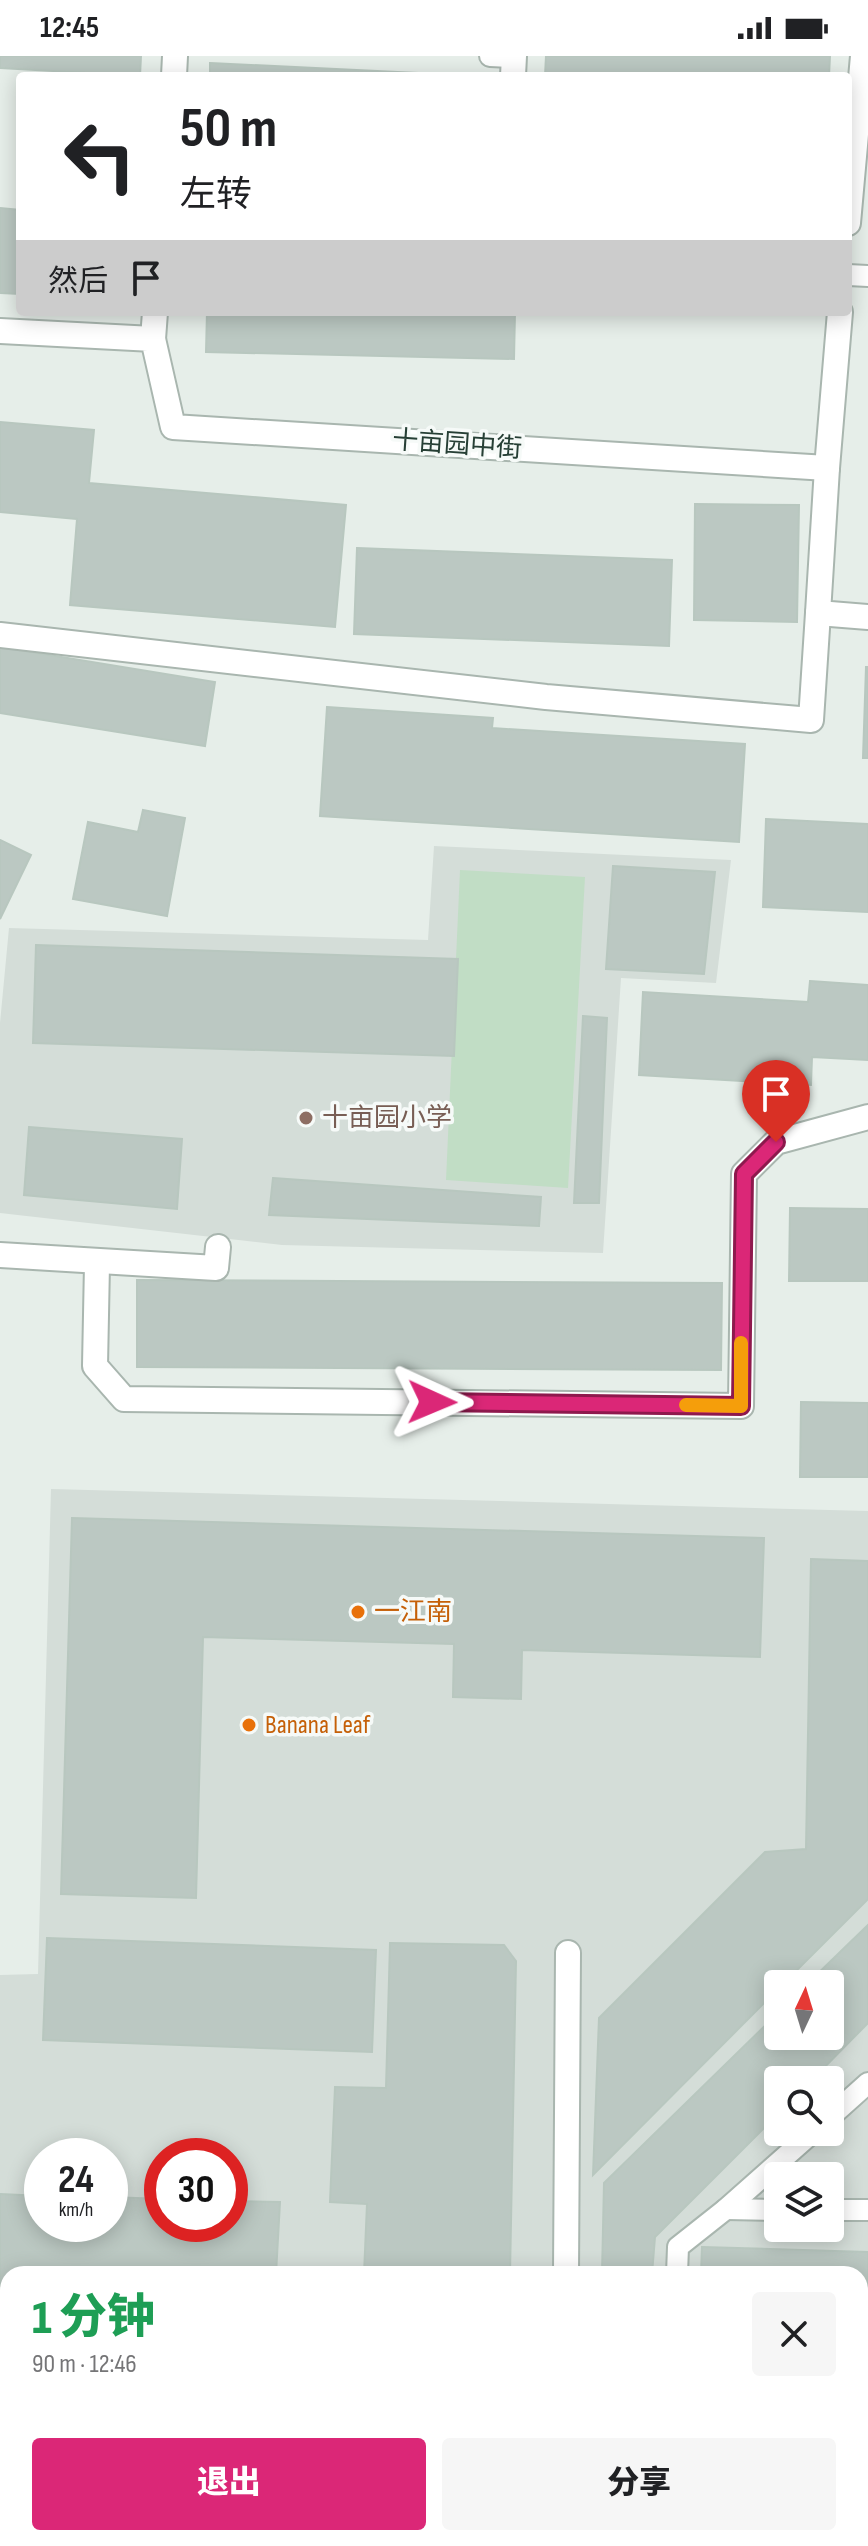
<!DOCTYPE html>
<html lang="zh">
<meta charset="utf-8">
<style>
:root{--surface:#fff;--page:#f6f6f6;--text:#202124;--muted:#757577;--accent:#db2777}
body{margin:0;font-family:"Sofia Sans Condensed","Noto Sans SC",sans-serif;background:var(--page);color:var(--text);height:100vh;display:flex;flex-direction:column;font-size:30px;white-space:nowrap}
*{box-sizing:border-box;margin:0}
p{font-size:26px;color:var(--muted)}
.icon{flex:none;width:44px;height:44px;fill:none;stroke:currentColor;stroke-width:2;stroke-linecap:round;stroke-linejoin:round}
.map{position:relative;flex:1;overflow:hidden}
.details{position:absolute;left:0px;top:2210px;width:868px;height:280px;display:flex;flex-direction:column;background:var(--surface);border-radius:24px 24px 0 0;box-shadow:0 4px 20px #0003}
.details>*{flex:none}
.banner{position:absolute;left:16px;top:16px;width:836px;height:244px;border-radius:8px;box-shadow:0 4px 20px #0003;background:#fff;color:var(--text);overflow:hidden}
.needle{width:52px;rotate:4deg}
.tools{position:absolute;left:764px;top:1914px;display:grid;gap:16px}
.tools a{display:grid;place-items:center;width:80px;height:80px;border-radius:8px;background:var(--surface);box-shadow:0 4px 20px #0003;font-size:40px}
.speed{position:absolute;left:24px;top:2082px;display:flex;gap:16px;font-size:40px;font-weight:700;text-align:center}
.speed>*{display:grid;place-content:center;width:104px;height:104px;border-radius:50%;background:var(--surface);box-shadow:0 4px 20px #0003;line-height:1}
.speed small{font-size:20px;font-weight:400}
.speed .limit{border:12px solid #d22;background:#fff;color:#111}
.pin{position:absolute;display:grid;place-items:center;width:68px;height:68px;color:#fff;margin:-82px -34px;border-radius:50% 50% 50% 0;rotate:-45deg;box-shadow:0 0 8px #0007}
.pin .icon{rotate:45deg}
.me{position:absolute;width:88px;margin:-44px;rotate:91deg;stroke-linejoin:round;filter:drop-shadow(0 0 6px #0008)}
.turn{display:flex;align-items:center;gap:28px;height:168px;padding:0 32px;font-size:36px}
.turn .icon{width:104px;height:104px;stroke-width:2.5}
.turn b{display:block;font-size:56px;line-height:68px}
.then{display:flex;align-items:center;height:76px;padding:0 32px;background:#0003;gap:16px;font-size:30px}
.round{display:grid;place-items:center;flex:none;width:84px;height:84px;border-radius:8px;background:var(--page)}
.summary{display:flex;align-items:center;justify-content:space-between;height:136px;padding:0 32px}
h1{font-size:48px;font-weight:800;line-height:60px;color:#1e9e55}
.primary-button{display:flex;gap:16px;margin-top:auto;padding:16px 32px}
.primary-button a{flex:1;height:92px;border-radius:8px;background:var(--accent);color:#fff;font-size:32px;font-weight:800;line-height:92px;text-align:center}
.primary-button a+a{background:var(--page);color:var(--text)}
.status{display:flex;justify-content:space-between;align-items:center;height:56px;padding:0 40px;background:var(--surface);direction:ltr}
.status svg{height:22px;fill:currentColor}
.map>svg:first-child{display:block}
</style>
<div class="status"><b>12:45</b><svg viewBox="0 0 49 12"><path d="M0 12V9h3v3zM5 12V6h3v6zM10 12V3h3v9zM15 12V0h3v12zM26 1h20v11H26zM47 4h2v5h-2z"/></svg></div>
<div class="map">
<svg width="868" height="2490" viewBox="0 0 868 2490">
<rect width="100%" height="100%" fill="#e6eee9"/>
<g fill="#d4ddd8" fill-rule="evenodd">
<polygon points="434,790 731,804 716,927 621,922 603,1197 282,1189 0,1157 0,967 9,872 428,884"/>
<path d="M 51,1433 L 868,1455 L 868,2490 L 0,2490 L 0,1919 L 38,1918 ZM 778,1928 L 830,1928 L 830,1980 L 778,1980 ZM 778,2024 L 830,2024 L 830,2076 L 778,2076 ZM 42,2100 L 110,2100 L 110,2168 L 42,2168 ZM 162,2100 L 230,2100 L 230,2168 L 162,2168 ZM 778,2120 L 830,2120 L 830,2172 L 778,2172 ZM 8,2218 L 860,2218 L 860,2482 L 8,2482 Z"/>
</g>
<polygon fill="#c1ddc5" points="460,814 585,821 568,1132 446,1124"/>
<g fill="#bbc8c2" stroke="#b8c7bf" stroke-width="2">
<polygon points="0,0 141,0 140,20 0,12"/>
<polygon points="546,0 830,0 829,20 545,20"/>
<polygon points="210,7 480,20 210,20"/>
<polygon points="0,152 20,154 20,238 0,237"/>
<polygon points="207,256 515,256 514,303 206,296"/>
<polygon points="0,366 94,374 89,427 346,449 335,571 70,549 77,463 0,456"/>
<polygon points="695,448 799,449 797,566 694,564"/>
<polygon points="357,492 672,504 669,590 354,578"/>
<polygon points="0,591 215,626 205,690 0,657"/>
<polygon points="866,611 868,611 868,702 863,702"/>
<polygon points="327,651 493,662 492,672 745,688 739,786 320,760"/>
<polygon points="143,754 185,762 167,860 73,843 88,766 138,776"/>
<polygon points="766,763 868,768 868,856 763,851"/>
<polygon points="0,784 31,799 0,863"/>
<polygon points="613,810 715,816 704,918 606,913"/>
<polygon points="36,889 458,903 454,1000 33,987"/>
<polygon points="810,925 868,929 868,1004 812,1001 811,1029 639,1019 643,936 808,946"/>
<polygon points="583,960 607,962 599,1147 574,1147"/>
<polygon points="29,1071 182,1083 177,1153 24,1139"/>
<polygon points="273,1122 541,1141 539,1170 269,1159"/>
<polygon points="790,1152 868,1153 868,1225 789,1225"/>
<polygon points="137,1224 722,1227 721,1314 137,1311"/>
<polygon points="801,1346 868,1347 868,1421 800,1421"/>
<polygon points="72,1462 764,1482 760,1601 522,1594 521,1643 453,1641 454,1588 203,1581 196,1842 61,1838"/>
<polygon points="811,1503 868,1505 868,1843 783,1928 778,1928 778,1933 593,2119 599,1962 765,1796 806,1793"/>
<polygon points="868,1869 868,1967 812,2024 778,2024 778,2058 655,2181 652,2218 602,2218 604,2127 778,1957 778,1980 830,1980 830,1928 807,1928"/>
<polygon points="47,1882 376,1894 372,1996 43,1984"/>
<polygon points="390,1887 504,1889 516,1905 510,2218 364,2218 367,2148 330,2146 335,2031 386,2032"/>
<polygon points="0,2138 42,2140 42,2168 110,2168 110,2141 162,2143 162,2168 230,2168 230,2145 280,2146 276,2218 8,2218 8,2286 0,2286"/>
<polygon points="702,2191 868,2196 868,2299 860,2299 860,2218 701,2218"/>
</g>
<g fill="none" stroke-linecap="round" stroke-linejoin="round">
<defs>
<g id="service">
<polyline points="490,0 513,1"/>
<polyline points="848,219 868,220"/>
<polyline points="830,2061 868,2027"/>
<polyline points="726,2153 778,2154"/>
<polyline points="830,2154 868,2154"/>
<polyline points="677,2218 678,2191 726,2153 813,2076"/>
<polyline points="860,2350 868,2350"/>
</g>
<g id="minor">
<polyline points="174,20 175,0"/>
<polyline points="513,20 514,0"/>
<polyline points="848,167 863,0"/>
<polyline points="0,275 153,283 173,371 827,412 840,256"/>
<polyline points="153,283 155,256"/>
<polyline points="827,412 818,557 868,561"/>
<polyline points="0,579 546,641 811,664 818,557"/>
<polyline points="0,1199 216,1212 218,1191"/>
<polyline points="97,1208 95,1310 124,1343 741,1350 744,1118 776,1086 868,1061"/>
<polyline points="566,2218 568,1897"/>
<polyline points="0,2369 8,2369"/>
</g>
<g id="tertiary">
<polyline points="0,2444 8,2444"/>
<polyline points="860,2450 868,2450"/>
</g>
</defs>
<use href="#service" stroke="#a9b6af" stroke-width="24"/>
<use href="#minor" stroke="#a9b6af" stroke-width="28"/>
<use href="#tertiary" stroke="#a9b6af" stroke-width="28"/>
<use href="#service" stroke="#fff" stroke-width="20"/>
<use href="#minor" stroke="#fff" stroke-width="24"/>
<use href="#tertiary" stroke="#fff" stroke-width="24"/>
</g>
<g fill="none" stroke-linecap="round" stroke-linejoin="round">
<defs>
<polyline id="route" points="432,1346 741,1350 744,1118 776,1086"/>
</defs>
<use href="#route" stroke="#8e194d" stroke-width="20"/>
<use href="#route" stroke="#db2777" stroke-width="14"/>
<polyline stroke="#f59e0b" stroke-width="14" points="686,1349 741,1350 741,1287"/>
</g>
<circle fill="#8d6e63" stroke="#f6faf8" stroke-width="3" cx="306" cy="1062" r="8"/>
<g fill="#e8710a" stroke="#f6faf8" stroke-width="3">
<circle cx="358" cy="1556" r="8"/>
<circle cx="249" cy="1669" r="8"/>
</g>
<g text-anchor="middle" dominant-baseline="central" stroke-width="7" stroke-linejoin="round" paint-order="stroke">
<g font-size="26" fill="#263f35" stroke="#f6faf8">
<text transform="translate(457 389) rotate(4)">十亩园中街</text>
</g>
<g font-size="26" fill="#785e54" stroke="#f6faf8" text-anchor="start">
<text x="322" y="1062">十亩园小学</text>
</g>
<g font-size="26" fill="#c56008" stroke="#f6faf8" text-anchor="start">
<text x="374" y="1556">一江南</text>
<text x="265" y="1669">Banana Leaf</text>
</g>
</g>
</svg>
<div class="tools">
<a><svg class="needle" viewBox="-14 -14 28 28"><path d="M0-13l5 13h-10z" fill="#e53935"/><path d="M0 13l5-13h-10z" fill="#757577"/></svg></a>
<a><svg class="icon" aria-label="search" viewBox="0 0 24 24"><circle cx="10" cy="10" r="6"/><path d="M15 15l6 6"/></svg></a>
<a><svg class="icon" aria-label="layers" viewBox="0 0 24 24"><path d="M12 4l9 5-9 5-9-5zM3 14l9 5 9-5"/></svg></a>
</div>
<div class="speed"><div>24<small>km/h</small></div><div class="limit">30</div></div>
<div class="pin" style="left:776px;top:1086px;background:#d93025"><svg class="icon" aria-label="arrive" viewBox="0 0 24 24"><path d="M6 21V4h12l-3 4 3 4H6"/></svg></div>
<svg class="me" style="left:432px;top:1346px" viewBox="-20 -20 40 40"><path d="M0-17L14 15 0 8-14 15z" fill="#db2777" stroke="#fff" stroke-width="4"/></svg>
<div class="banner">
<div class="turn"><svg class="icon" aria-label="left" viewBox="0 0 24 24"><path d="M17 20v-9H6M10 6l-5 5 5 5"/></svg><div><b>50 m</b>左转</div></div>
<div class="then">然后<svg class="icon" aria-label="arrive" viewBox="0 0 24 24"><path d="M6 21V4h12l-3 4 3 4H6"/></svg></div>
</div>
<section class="details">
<div class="summary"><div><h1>1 分钟</h1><p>90 m · 12:46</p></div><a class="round"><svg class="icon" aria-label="close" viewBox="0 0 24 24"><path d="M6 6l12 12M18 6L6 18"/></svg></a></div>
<div class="primary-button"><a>退出</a><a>分享</a></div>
</section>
</div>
